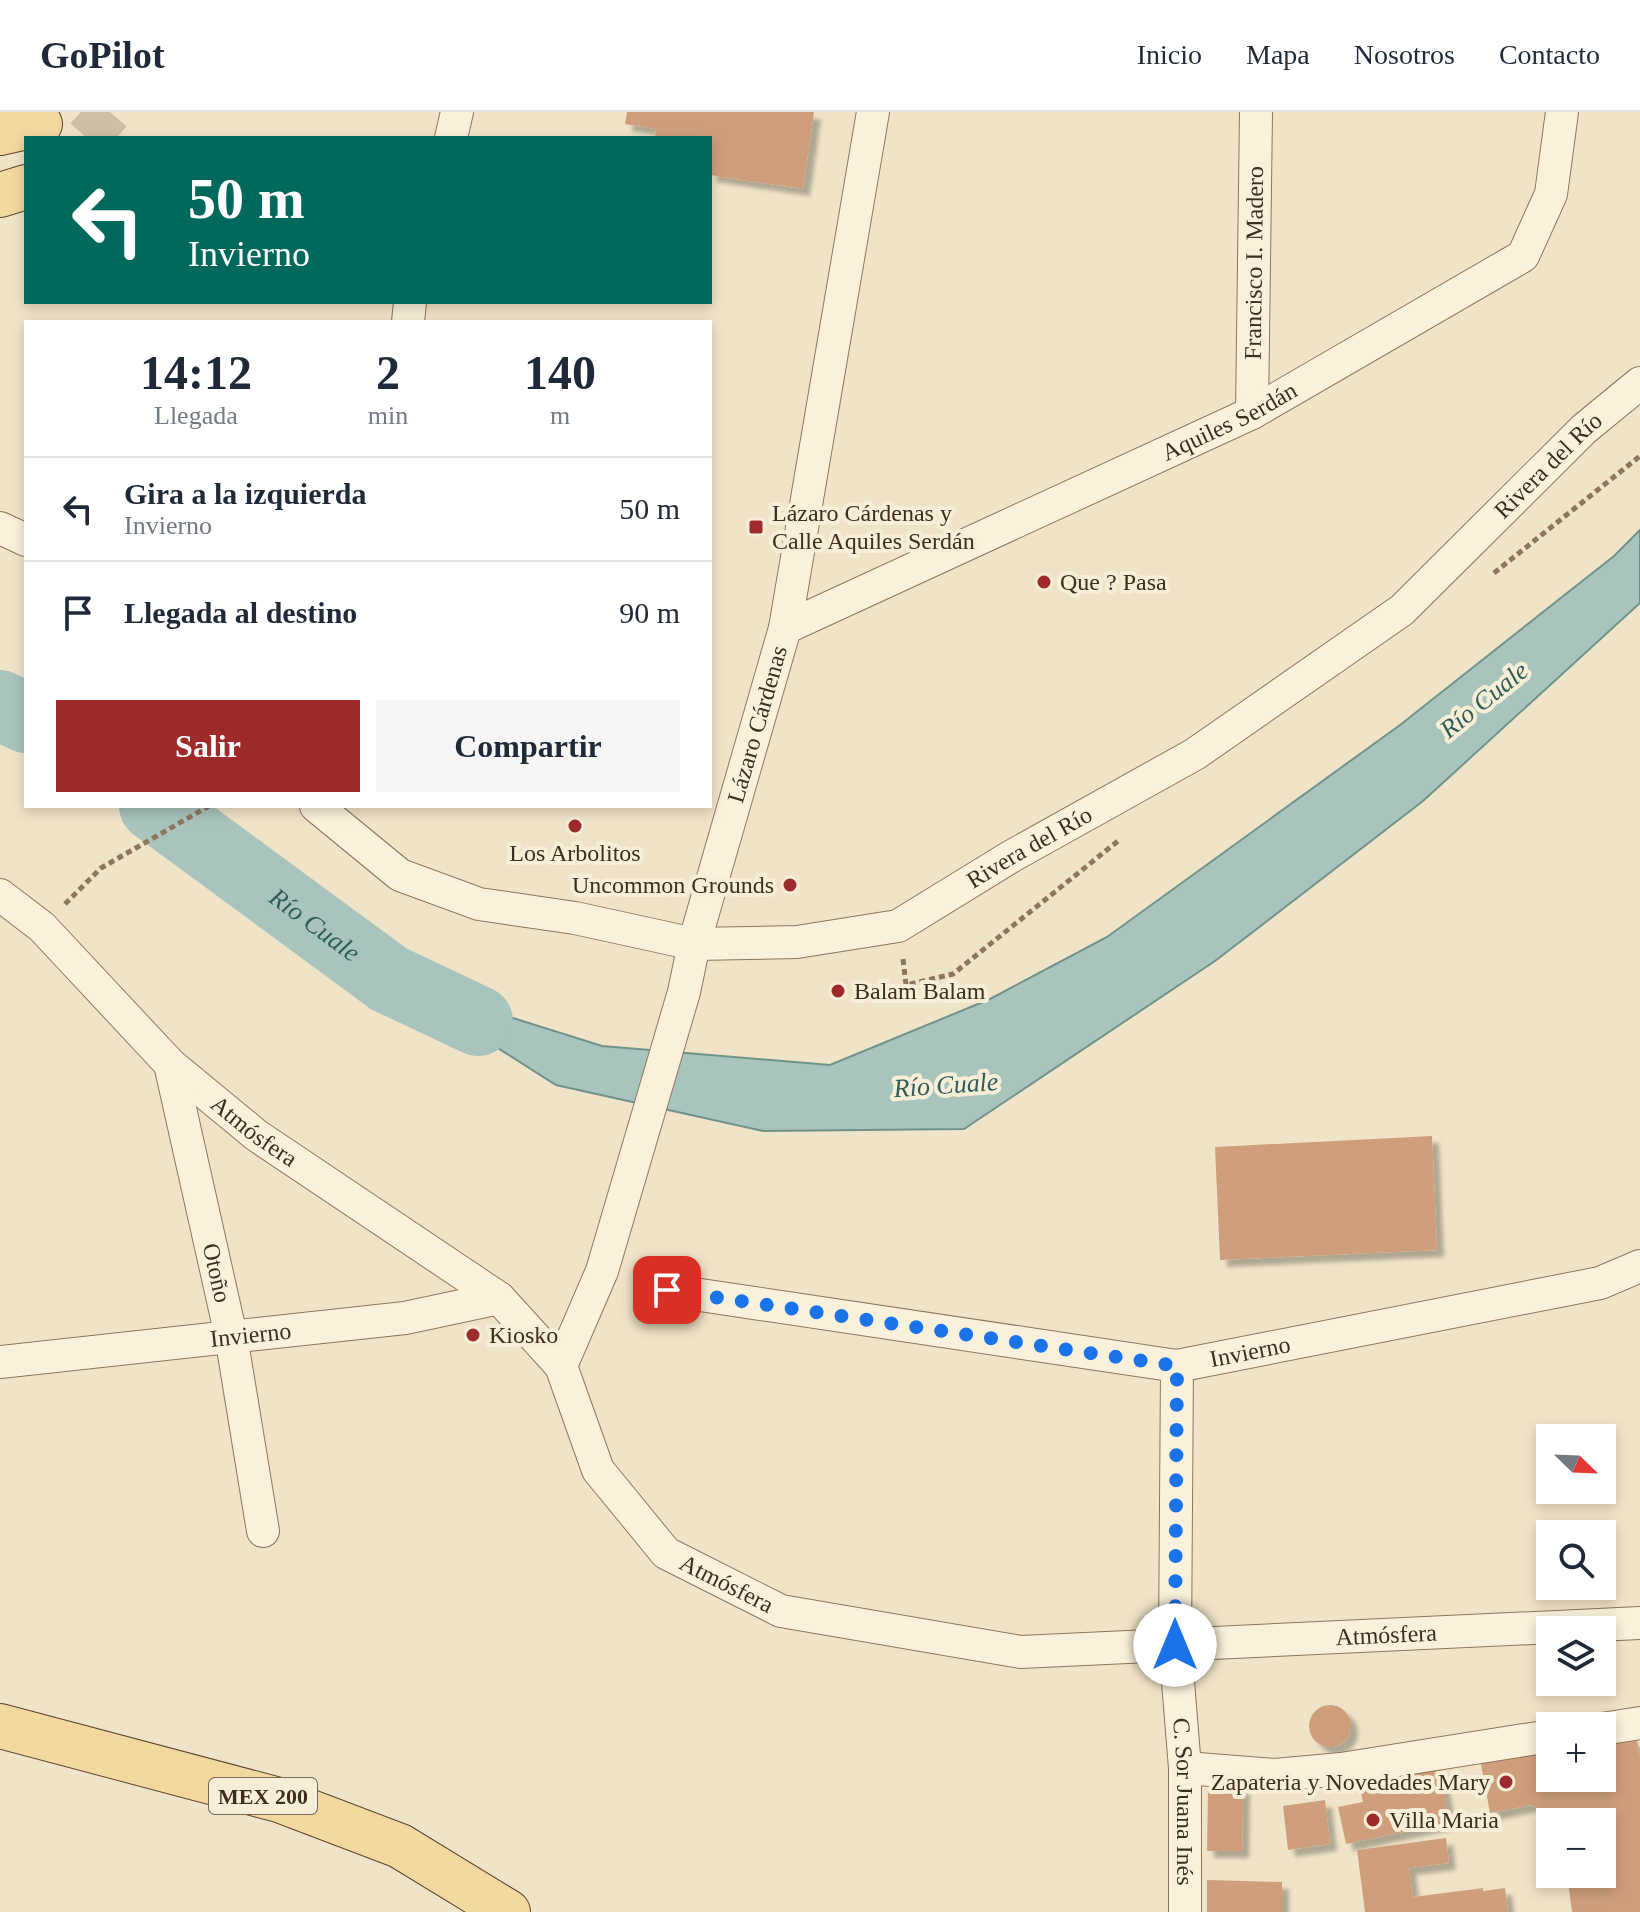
<!DOCTYPE html>
<html lang="es">
<meta charset="utf-8">
<style>
:root{--surface:#fff;--page:#f6f6f7;--text:#1f2937;--muted:#747a83;--line:#e0e1e3;--accent:#9e2a2b}
body{margin:0;font-family:"Times New Roman",serif;background:var(--page);color:var(--text);height:100vh;display:flex;flex-direction:column;font-size:30px;white-space:nowrap}
*{box-sizing:border-box;margin:0}
p{font-size:26px;color:var(--muted)}
.icon{flex:none;width:44px;height:44px;fill:none;stroke:currentColor;stroke-width:2;stroke-linecap:round;stroke-linejoin:round}
.map{position:relative;flex:1;overflow:hidden}
.drawer{position:absolute;left:24px;top:208px;width:688px;height:488px;display:flex;flex-direction:column;background:var(--surface);border-radius:0px;box-shadow:0 4px 12px #0003}
.drawer>*{flex:none}
.guide{position:absolute;left:24px;top:24px;width:688px;height:168px;border-radius:0px;box-shadow:0 4px 12px #0003;background:#00695c;color:#fff;overflow:hidden}
.needle{width:52px;rotate:113deg}
.buttons{position:absolute;left:1536px;top:1312px;display:grid;gap:16px}
.buttons a{display:grid;place-items:center;width:80px;height:80px;border-radius:0px;background:var(--surface);box-shadow:0 4px 12px #0003;font-size:40px}
.pin{position:absolute;display:grid;place-items:center;width:68px;height:68px;color:#fff;margin:-34px;border-radius:16px;box-shadow:0 4px 12px #0006}
.me{position:absolute;width:88px;margin:-44px;rotate:0deg;stroke-linejoin:round;filter:drop-shadow(0 0 6px #0008)}
.turn{display:flex;align-items:center;gap:28px;height:168px;padding:0 32px;font-size:36px}
.turn .icon{width:104px;height:104px;stroke-width:2.5}
.turn b{display:block;font-size:56px;line-height:68px}
.eta{display:flex;justify-content:space-evenly;align-items:center;height:136px;text-align:center}
.eta b{font-size:48px;font-weight:700;line-height:56px}
.primary-button{display:flex;gap:16px;margin-top:auto;padding:16px 32px}
.primary-button a{flex:1;height:92px;border-radius:0px;background:var(--accent);color:#fff;font-size:32px;font-weight:700;line-height:92px;text-align:center}
.primary-button a+a{background:var(--page);color:var(--text)}
ul{padding:0;list-style:none}
li{display:flex;align-items:center;gap:24px;height:104px;padding:0 32px;border-top:2px solid var(--line)}
li div{flex:1}
li b{display:block;font-size:30px}
li em{font-style:normal}
header{display:flex;align-items:center;gap:48px;box-sizing:border-box;height:112px;padding:0 40px;background:var(--surface);border-bottom:2px solid var(--line)}
header strong{font-size:38px}
nav{display:flex;gap:44px;margin-inline-start:auto;font-size:28px}
.map>svg:first-child{display:block}
</style>
<header>
<strong>GoPilot</strong>
<nav><a>Inicio</a><a>Mapa</a><a>Nosotros</a><a>Contacto</a></nav>
</header>
<div class="map">
<svg width="1640" height="1800" viewBox="0 0 1640 1800">
<defs>
<filter id="shadow"><feDropShadow dx="7" dy="7" stdDeviation="2" flood-color="#0004"/></filter>
</defs>
<rect width="100%" height="100%" fill="#f0e4c8"/>
<polygon fill="#a9c4bc" stroke="#6f938a" stroke-width="2" points="1640,418 1640,491 1423,689 1215,849 964,1017 763,1019 556,973 389,867 602,934 830,953 990,887 1107,825 1400,613 1614,444"/>
<g fill="none" stroke-linecap="round" stroke-linejoin="round">
<g stroke="#a9c4bc" stroke-width="70">
<polyline points="0,593 26,606"/>
<path id="s1" d="M 154,694 L 389,867 L 478,909"/>
</g>
</g>
<g fill="#cf9f7d" filter="url(#shadow)">
<polygon points="627,0 814,0 803,77 710,63 710,26 655,26 656,17 625,12"/>
<polygon points="1432,1024 1437,1138 1220,1148 1215,1035"/>
<circle cx="1330" cy="1614" r="21"/>
<polygon points="1637,1627 1640,1645 1640,1800 1572,1800 1567,1762 1602,1762 1602,1710 1550,1710 1548,1762 1538,1696 1531,1693 1490,1701 1480,1647 1550,1636 1550,1666 1602,1666 1602,1630"/>
<polygon points="1440,1655 1449,1710 1346,1732 1338,1695 1363,1690 1358,1669"/>
<polygon points="1208,1675 1243,1675 1242,1739 1207,1739"/>
<polygon points="1325,1688 1330,1732 1288,1738 1283,1694"/>
<polygon points="1446,1726 1449,1751 1409,1756 1413,1785 1483,1776 1483,1779 1505,1776 1508,1800 1365,1800 1357,1738"/>
<polygon points="1207,1768 1282,1770 1282,1800 1207,1800"/>
</g>
<g fill="none" stroke-linecap="round" stroke-linejoin="round">
<polyline stroke="#ccc0a6" stroke-width="44" stroke-dasharray="44 22" stroke-linecap="butt" points="87,26 110,0"/>
<defs>
<g id="street">
<polyline points="451,26 457,0"/>
<polyline points="408,210 410,190"/>
<path id="s2" d="M 1252,301 L 1256,0"/>
<polyline points="0,416 26,428"/>
<path id="s3" d="M 785,516 L 1252,301 L 1523,144 L 1551,82 L 1562,0"/>
<path id="s4" d="M 316,694 L 400,763 L 479,792 L 575,806 L 694,832 L 797,830 L 898,814 L 1012,744 L 1195,642 L 1402,498 L 1584,317 L 1640,271"/>
<path id="s5" d="M 0,783 L 42,815 L 170,952 L 256,1023 L 499,1186 L 561,1254 L 598,1358 L 666,1441 L 781,1499 L 1021,1540 L 1640,1511"/>
<path id="s6" d="M 170,952 L 231,1224 L 263,1419"/>
<path id="s7" d="M 667,1178 L 1177,1254 L 1600,1171 L 1640,1154"/>
<path id="s8" d="M 0,1250 L 405,1206 L 499,1186"/>
<path id="s9" d="M 561,1254 L 602,1159 L 684,880 L 694,832 L 785,516 L 873,0"/>
<path id="s10" d="M 1177,1254 L 1175,1533 L 1185,1656 L 1185,1800"/>
<polyline points="1602,1617 1640,1611"/>
<polyline points="1185,1656 1275,1663 1341,1657 1550,1624"/>
</g>
<g id="primary">
<polyline points="0,21 40,12"/>
<polyline points="0,83 26,75"/>
<polyline points="0,1614 279,1688 400,1734 508,1800"/>
</g>
</defs>
<use href="#street" stroke="#8d765c" stroke-width="34"/>
<use href="#primary" stroke="#5b4430" stroke-width="46"/>
<g stroke="#8d765c" stroke-width="5" stroke-dasharray="6 4" stroke-linecap="butt">
<polyline points="1494,461 1640,344"/>
<polyline points="65,792 101,756 209,694"/>
<polyline points="903,847 906,873 953,862 1118,729"/>
</g>
<use href="#street" stroke="#faf1dc" stroke-width="32"/>
<use href="#primary" stroke="#f3d9a0" stroke-width="44"/>
</g>
<g fill="none" stroke-linecap="round" stroke-linejoin="round">
<polyline stroke="#1a73e8" stroke-width="14" stroke-dasharray="0 25.2" points="667,1178 1177,1254 1175,1533"/>
</g>
<g fill="#9e2a2b" stroke="#f7eed8" stroke-width="3">
<rect x="748" y="407" width="16" height="16" rx="4"/>
<circle cx="1044" cy="470" r="8"/>
<circle cx="575" cy="714" r="8"/>
<circle cx="790" cy="773" r="8"/>
<circle cx="838" cy="879" r="8"/>
<circle cx="473" cy="1223" r="8"/>
<circle cx="1506" cy="1670" r="8"/>
<circle cx="1373" cy="1708" r="8"/>
</g>
<g text-anchor="middle" dominant-baseline="central" stroke-width="8" stroke-linejoin="round" paint-order="stroke">
<rect fill="#f7eed8" stroke="#756857" stroke-width="2" x="209" y="1666" width="108" height="36" rx="6"/>
<g font-size="22" font-weight="bold" fill="#3d2e20">
<text x="263" y="1684">MEX 200</text>
</g>
<g font-size="24" fill="#3d2e20" stroke="#f7eed8">
<text stroke="none"><textPath href="#s2" startOffset="150">Francisco I. Madero</textPath></text>
<text stroke="none"><textPath href="#s3" startOffset="490">Aquiles Serdán</textPath></text>
<text stroke="none"><textPath href="#s4" startOffset="1418">Rivera del Río</textPath></text>
<text stroke="none"><textPath href="#s9" startOffset="672">Lázaro Cárdenas</textPath></text>
<text stroke="none"><textPath href="#s4" startOffset="770">Rivera del Río</textPath></text>
<text stroke="none"><textPath href="#s5" startOffset="348">Atmósfera</textPath></text>
<text stroke="none"><textPath href="#s6" startOffset="214">Otoño</textPath></text>
<text stroke="none"><textPath href="#s8" startOffset="252">Invierno</textPath></text>
<text stroke="none"><textPath href="#s7" startOffset="590">Invierno</textPath></text>
<text stroke="none"><textPath href="#s5" startOffset="1022">Atmósfera</textPath></text>
<text stroke="none"><textPath href="#s5" startOffset="1692">Atmósfera</textPath></text>
<text stroke="none"><textPath href="#s10" startOffset="436">C. Sor Juana Inés</textPath></text>
</g>
<g font-size="24" fill="#3d2e20" stroke="#f7eed8" text-anchor="start">
<text x="772" y="401">Lázaro Cárdenas y<tspan x="772" dy="28">Calle Aquiles Serdán</tspan></text>
<text x="1060" y="470">Que ? Pasa</text>
<text x="575" y="741" text-anchor="middle">Los Arbolitos</text>
<text x="774" y="773" text-anchor="end">Uncommon Grounds</text>
<text x="854" y="879">Balam Balam</text>
<text x="489" y="1223">Kiosko</text>
<text x="1490" y="1670" text-anchor="end">Zapateria y Novedades Mary</text>
<text x="1389" y="1708">Villa Maria</text>
</g>
<g font-size="26" font-style="italic" fill="#2f5d5a" stroke="#f7eed8">
<text transform="translate(1484 588) rotate(-39)">Río Cuale</text>
<text stroke="none"><textPath href="#s1" startOffset="200">Río Cuale</textPath></text>
<text transform="translate(946 973) rotate(-4)">Río Cuale</text>
</g>
</g>
</svg>
<div class="buttons">
<a><svg class="needle" viewBox="-14 -14 28 28"><path d="M0-13l5 13h-10z" fill="#e53935"/><path d="M0 13l5-13h-10z" fill="#747a83"/></svg></a>
<a><svg class="icon" aria-label="search" viewBox="0 0 24 24"><circle cx="10" cy="10" r="6"/><path d="M15 15l6 6"/></svg></a>
<a><svg class="icon" aria-label="layers" viewBox="0 0 24 24"><path d="M12 4l9 5-9 5-9-5zM3 14l9 5 9-5"/></svg></a>
<a>+</a>
<a>−</a>
</div>
<div class="pin" style="left:667px;top:1178px;background:#d93025"><svg class="icon" aria-label="arrive" viewBox="0 0 24 24"><path d="M6 21V4h12l-3 4 3 4H6"/></svg></div>
<svg class="me" style="left:1175px;top:1533px" viewBox="-20 -20 40 40"><circle r="19" fill="#fff"/><path d="M0-13L10 11 0 6-10 11z" fill="#1a73e8"/></svg>
<div class="guide">
<div class="turn"><svg class="icon" aria-label="left" viewBox="0 0 24 24"><path d="M17 20v-9H6M10 6l-5 5 5 5"/></svg><div><b>50 m</b>Invierno</div></div>
</div>
<section class="drawer">
<div class="eta">
<div><b>14:12</b><p>Llegada</p></div>
<div><b>2</b><p>min</p></div>
<div><b>140</b><p>m</p></div>
</div>
<ul>
<li><svg class="icon" aria-label="left" viewBox="0 0 24 24"><path d="M17 20v-9H6M10 6l-5 5 5 5"/></svg><div><b>Gira a la izquierda</b><p>Invierno</p></div><em>50 m</em></li>
<li><svg class="icon" aria-label="arrive" viewBox="0 0 24 24"><path d="M6 21V4h12l-3 4 3 4H6"/></svg><div><b>Llegada al destino</b></div><em>90 m</em></li>
</ul>
<div class="primary-button"><a>Salir</a><a>Compartir</a></div>
</section>
</div>
